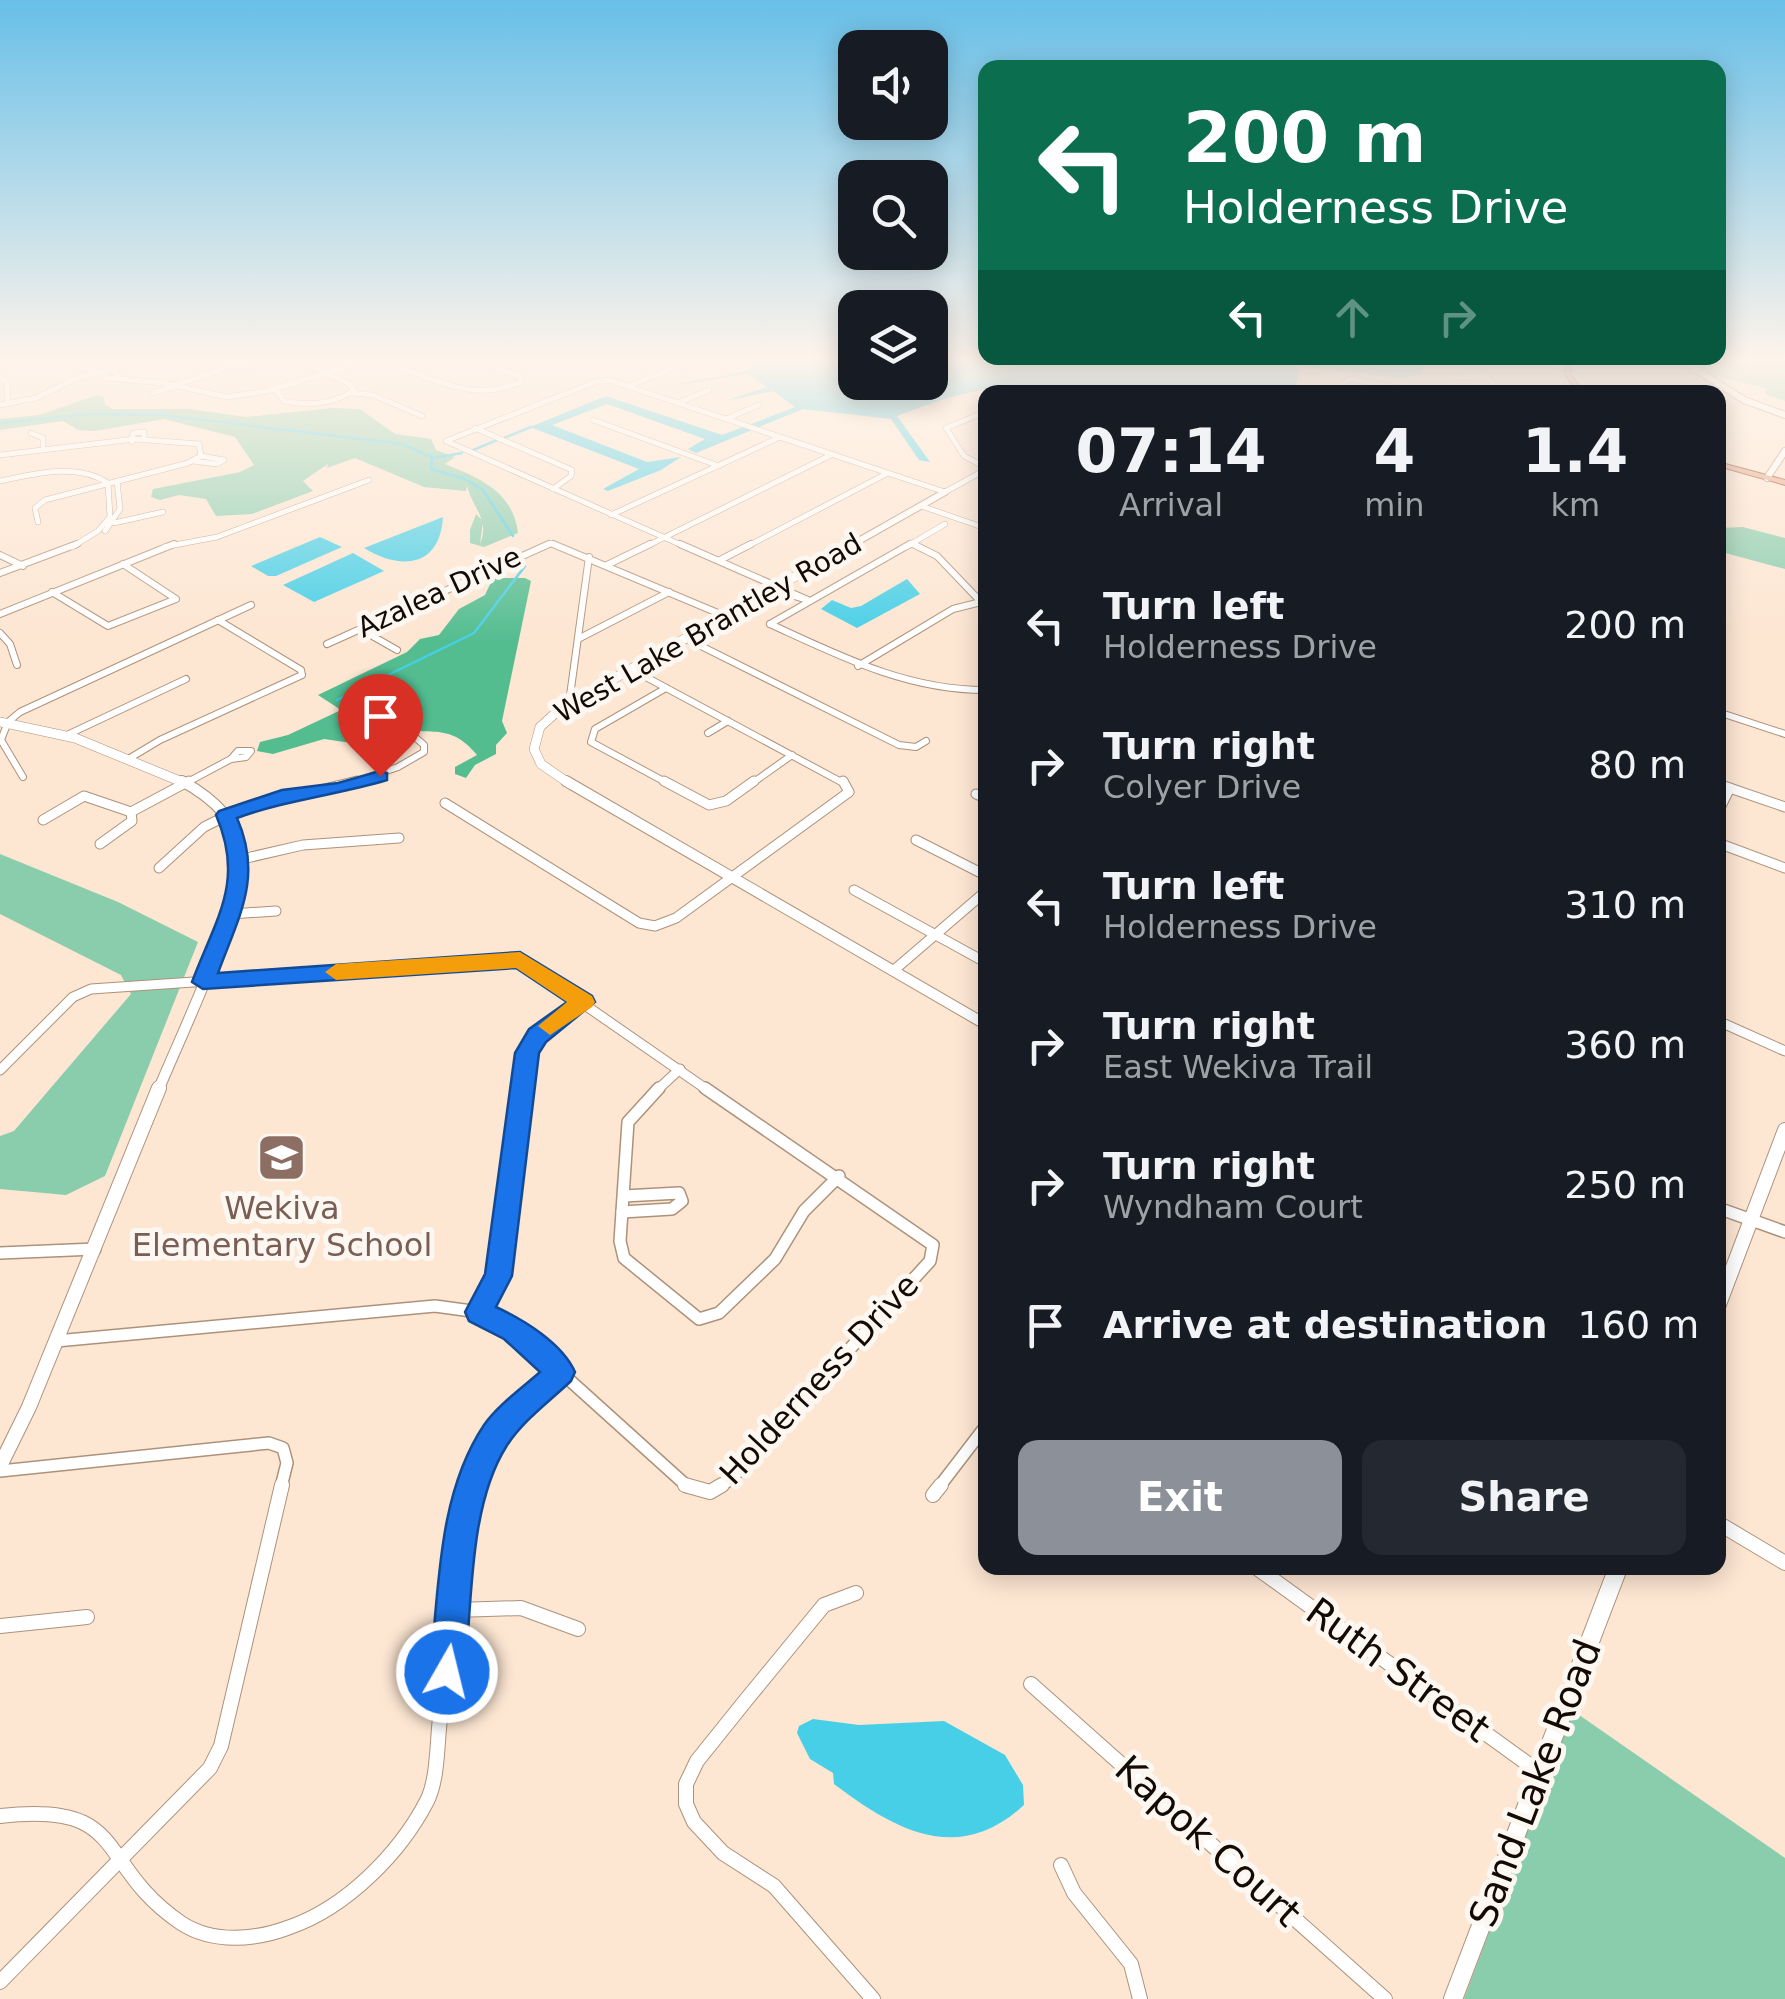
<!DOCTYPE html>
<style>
:root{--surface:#171b24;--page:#242831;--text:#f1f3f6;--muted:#9ea1a6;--accent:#8c9099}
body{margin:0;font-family:"DejaVu Sans",sans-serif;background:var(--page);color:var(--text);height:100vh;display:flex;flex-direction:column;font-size:38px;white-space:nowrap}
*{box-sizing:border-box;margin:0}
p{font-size:32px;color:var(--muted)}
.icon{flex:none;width:55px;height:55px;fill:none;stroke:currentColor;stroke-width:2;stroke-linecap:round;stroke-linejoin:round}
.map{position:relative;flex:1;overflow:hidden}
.panel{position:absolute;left:978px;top:385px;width:748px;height:1190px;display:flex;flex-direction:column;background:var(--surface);border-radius:20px;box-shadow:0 5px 25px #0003}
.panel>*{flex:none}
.guide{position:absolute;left:978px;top:60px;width:748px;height:305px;border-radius:20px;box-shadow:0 5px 25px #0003;background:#0b6e4f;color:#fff;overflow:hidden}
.tools{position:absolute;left:838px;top:30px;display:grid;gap:20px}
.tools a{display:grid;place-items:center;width:110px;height:110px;border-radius:20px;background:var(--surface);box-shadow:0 5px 25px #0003;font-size:50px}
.pin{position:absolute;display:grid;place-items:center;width:85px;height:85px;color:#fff;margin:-102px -42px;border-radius:50% 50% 50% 0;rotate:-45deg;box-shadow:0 0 10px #0007}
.pin .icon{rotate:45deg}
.me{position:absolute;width:110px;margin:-55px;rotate:8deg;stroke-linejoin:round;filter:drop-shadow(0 0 8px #0008)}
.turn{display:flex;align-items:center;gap:35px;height:210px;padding:0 40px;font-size:45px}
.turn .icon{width:130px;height:130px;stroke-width:2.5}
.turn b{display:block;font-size:70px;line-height:85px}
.lanes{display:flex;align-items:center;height:95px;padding:0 40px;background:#0003;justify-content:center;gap:50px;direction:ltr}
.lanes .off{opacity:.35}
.eta{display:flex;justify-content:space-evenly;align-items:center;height:170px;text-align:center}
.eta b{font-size:60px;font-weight:700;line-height:70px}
.cta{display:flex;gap:20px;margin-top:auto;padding:20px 40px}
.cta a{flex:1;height:115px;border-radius:20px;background:var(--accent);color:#fff;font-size:40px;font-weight:700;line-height:115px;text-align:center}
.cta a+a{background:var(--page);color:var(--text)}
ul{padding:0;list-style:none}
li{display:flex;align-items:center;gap:30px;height:140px;padding:0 40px}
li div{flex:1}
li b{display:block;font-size:38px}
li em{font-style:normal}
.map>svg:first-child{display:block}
</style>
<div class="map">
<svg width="1785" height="1999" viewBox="0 0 1785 1999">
<rect width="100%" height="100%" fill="#fde6d2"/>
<g fill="#89cdad">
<path d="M 1687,362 L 1785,362 L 1785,401 L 1765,394 L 1766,388 C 1737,381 1711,378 1687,362 Z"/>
<path d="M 97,395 L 104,397 L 105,405 L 113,409 L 190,409 L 246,417 L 332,408 L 360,409 L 395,434 L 431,439 L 436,450 L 455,457 L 445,464 C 479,478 513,491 518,533 L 484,547 L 470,543 L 470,530 L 476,514 L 483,521 L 480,544 C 490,519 474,511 467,486 L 466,491 L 424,487 L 355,458 L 327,468 L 328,464 L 303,481 L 313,491 L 252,514 L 216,516 L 206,499 L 179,495 L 160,500 L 151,497 L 153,489 L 240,472 L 254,465 L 235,437 L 164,419 L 95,431 L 78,430 L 63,421 L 0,430 L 0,419 L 39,415 Z"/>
<polygon points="1743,527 1785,538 1785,569 1718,551 1718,528"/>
<polygon points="0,854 118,902 198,942 105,1176 66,1195 0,1189 0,1136 14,1131 131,994 121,975 0,914"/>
<polygon points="1572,1710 1785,1858 1785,1999 1464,1999"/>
</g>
<path fill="#53bd90" d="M 493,578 L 525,578 L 531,581 L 502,721 L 507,733 L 496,745 L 496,754 L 475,765 L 466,778 L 455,774 L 455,767 L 477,755 C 448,719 426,739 391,726 L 351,743 L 324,739 L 273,754 L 257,751 L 260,742 L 288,735 L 341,710 L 318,695 L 407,652 L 420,639 L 439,635 L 459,609 L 485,595 Z"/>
<g fill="#47cfe7">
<path d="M 750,362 L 855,362 L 855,382 L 930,382 L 930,362 L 1441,362 L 1425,366 L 1421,374 L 1401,378 L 1301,366 L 1294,392 L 1051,392 C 999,379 946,397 897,416 L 930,462 L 919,460 L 891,419 L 803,409 L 696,453 L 688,449 L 705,439 L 607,404 L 552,425 L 647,462 L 681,457 L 661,470 L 608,491 L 603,489 L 639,469 L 530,427 L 606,396 L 722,435 L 795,407 L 773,391 L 725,401 L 767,387 L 747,374 L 678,385 C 700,377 736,378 753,366 Z"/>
<path d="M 443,517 C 440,567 401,571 364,548 Z"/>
<polygon points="320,537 342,547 276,576 268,576 251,566"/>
<polygon points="353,553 384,571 314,602 283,585"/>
<polygon points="907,579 920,594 857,628 821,609 832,600 851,608 861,606"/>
<path d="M 813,1719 L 859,1725 L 944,1721 L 1005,1755 L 1023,1785 L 1024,1805 C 958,1866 895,1830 834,1784 L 833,1773 L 810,1759 L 797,1733 L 799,1726 Z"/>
</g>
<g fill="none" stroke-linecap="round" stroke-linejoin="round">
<g stroke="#47cfe7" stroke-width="2.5">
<polyline points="0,423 91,414 162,415 402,444 432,457 431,469 465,479 483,490 513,536"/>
<polyline points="504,438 531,427"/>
<polyline points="471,451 497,440"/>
<polyline points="434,458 462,453"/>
<polyline points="337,700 474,633 525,566"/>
</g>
<defs>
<g id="minor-far4">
<polyline points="79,362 107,378 163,383 227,397 267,391 362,362"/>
<polyline points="100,362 118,375"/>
<path d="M 384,362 C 432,377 471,404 521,382 L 521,377 L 478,362"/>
<polyline points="1533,362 1566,368"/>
<polyline points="227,367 251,366 231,364"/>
<polyline points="1457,377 1484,376 1506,392"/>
<polyline points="0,378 7,382 8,404"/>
<polyline points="175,386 153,393 220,370 230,362"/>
<polyline points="628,386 690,362"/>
<path d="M 275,389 L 284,401 C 309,406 333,405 354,390 L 348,383 L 302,362"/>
<polyline points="1332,392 1350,379 1416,392"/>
<polyline points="353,393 373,395 422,416"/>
<polyline points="678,403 709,390"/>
<polyline points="0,405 36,398 77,378 138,362"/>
<polyline points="985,412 946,428 964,456 985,467"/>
<polyline points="726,419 759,405"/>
<polyline points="593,420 719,466"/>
<polyline points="475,428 572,470 571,476 553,489"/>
<polyline points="31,433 43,438 43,446"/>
<polyline points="132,442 133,433 144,432 144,440"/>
<polyline points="0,455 135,439 199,444 201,456 188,463 45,500 35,508 38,522"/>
<polyline points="193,461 217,464 224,460 201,456"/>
<path d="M 0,481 C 35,474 76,462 108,483 L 110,517 L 98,531 L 72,547"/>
<polyline points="921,506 985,528"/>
<polyline points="611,515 780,437"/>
<polyline points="114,523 163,512"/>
<polyline points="105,531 120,509 117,481"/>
<polyline points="911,543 918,547"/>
<polyline points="164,547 217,537 369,480"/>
<polyline points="543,547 551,543 559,547"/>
<polyline points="645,547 831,455"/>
<polyline points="686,547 446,441 595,382 609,380 945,492 985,470"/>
<polyline points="746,547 886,474"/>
<polyline points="906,547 945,524"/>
</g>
<g id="minor-far3">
<polyline points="553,544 725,616"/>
<polyline points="680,544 810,601 773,589"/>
<polyline points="913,544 937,556 983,604"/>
<polyline points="0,555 23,566"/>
<polyline points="720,560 751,544"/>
<polyline points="607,565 650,544"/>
<polyline points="0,573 77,544"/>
<polyline points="52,592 108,626 176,599 123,564"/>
<polyline points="0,614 174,544"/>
<path d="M 770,624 C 840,656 906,690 985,690"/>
<polyline points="770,624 910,544"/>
<polyline points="360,629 397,650"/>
<polyline points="0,633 10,644 17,665"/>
<polyline points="685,638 899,745 916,747 926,741"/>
<polyline points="578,639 669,592"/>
<polyline points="327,644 549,544"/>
<polyline points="858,666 953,609 981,602"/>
<polyline points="631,669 845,784"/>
<polyline points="666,688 595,729 591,742 669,784"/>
<polyline points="569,703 589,557"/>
<polyline points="1718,712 1785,734"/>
<polyline points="708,733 728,721"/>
<polyline points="67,735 186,679"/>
<polygon points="238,751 251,751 246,757 231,759"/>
<polyline points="130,758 160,740 302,675 301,670 218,620"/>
<polyline points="23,777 1,740 8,722 20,712 251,605"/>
<polyline points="184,784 231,759"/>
<polyline points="348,784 398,767 424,752 424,745 416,738"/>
<polyline points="751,784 792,755"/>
</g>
<g id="minor-far2">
<polyline points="664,781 709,805 726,801 754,781"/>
<polyline points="1718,784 1785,807"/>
<polyline points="976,794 985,798"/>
<polyline points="445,803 639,923 655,926 676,918 849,792 843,781"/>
<polyline points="131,812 189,781"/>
<polyline points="1718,812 1730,788"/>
<polyline points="43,820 84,796 131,812 132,821 100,844"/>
<polyline points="916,840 985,875"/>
<polyline points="1718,843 1785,868"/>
<polyline points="242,859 303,845 399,838"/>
<polyline points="159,868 204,827 238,810 357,781"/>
<polyline points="854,890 985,962"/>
<polyline points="230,914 276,911"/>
<polyline points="893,971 985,892"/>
<polyline points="1718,1021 1785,1051"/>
<polyline points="0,1070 73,997 91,989 520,960 709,1091"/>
<path d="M 522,1091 C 529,1034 541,1034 584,1001"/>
<polyline points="656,1091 680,1069"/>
</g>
<g id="minor-far1">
<polyline points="659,1088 628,1122 620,1241 624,1258 699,1319 719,1313 775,1259 804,1211 839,1176"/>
<polyline points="705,1088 933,1245 930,1261 731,1479 718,1487"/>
<polyline points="1718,1208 1785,1232"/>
<polyline points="622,1212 672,1209 682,1201 679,1193 624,1196"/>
<polyline points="0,1253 95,1249"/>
<polyline points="479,1312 498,1276 522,1088"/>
<polyline points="56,1341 435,1306 479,1312 514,1330 688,1487"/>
<polyline points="0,1471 269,1443 283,1448 287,1463 281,1487"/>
<polyline points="472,1487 496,1433 560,1372"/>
<polyline points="939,1487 985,1427"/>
</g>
<g id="minor">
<polyline points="685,1485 710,1492 722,1485"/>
<polyline points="933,1495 941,1485"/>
<polyline points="1718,1523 1785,1563"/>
<polyline points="1257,1568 1539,1772"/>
<polyline points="856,1593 824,1605 746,1700 697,1761 686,1784 686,1804 694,1822 723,1853 774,1886 873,1999"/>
<polyline points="456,1610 521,1608 578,1629"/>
<polyline points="0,1626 87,1617"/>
<polyline points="1031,1684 1385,1999"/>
<path d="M 0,1816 C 131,1801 94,1864 181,1923 C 213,1944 256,1940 290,1927 C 347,1907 400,1853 427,1801 C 438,1779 437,1743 440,1718 C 451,1640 461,1563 472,1485"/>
<polyline points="1061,1865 1074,1893 1131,1964 1140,1999"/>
<polyline points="0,1982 210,1768 221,1746 282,1485"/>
</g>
<g id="tertiary-far4">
<polyline points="1684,362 1744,400 1785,415"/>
<polyline points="1767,478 1785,451"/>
<polyline points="848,547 945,492"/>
</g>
<g id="tertiary-far3">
<polyline points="0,722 75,738 187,784"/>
<polyline points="570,784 541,764 534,749 540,727 560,709 853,544"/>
</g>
<g id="tertiary-far2">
<polyline points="566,781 985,1024"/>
<path d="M 158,1091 C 179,1039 248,898 241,849 C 236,817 209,796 182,781"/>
</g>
<g id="tertiary-far1">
<polyline points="1718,1307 1785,1130"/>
<polyline points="0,1466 29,1407 159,1088"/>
</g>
<polyline id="tertiary" points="1453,1999 1618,1568"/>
<g id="primary">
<polygon points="1563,362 1569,362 1571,375 1584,392 1578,392 1565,375"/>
<polygon points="1718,462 1785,480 1785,485 1718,466"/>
</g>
</defs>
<use href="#minor-far4" stroke="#ad927b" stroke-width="6"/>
<use href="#minor-far3" stroke="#ad927b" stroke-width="8"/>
<use href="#minor-far2" stroke="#ad927b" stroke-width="11"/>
<use href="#minor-far1" stroke="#ad927b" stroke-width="14"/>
<use href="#minor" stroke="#ad927b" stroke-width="16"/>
<use href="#tertiary-far4" stroke="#ad927b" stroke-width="8"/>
<use href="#tertiary-far3" stroke="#ad927b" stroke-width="10"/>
<use href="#tertiary-far2" stroke="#ad927b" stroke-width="12"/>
<use href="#tertiary-far1" stroke="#ad927b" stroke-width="16"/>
<use href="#tertiary" stroke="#ad927b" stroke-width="20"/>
<use href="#primary" stroke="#934421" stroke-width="2"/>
<use href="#minor-far4" stroke="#fff" stroke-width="5"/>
<use href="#minor-far3" stroke="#fff" stroke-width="6"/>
<use href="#minor-far2" stroke="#fff" stroke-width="9"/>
<use href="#minor-far1" stroke="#fff" stroke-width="11"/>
<use href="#minor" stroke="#fff" stroke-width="14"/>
<use href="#tertiary-far4" stroke="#fff" stroke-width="6"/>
<use href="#tertiary-far3" stroke="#fff" stroke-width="9"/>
<use href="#tertiary-far2" stroke="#fff" stroke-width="10"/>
<use href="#tertiary-far1" stroke="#fff" stroke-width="14"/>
<use href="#tertiary" stroke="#fff" stroke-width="18"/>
<use href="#primary" fill="#e8a283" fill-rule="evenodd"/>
</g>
<linearGradient id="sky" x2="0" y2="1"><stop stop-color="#67bfe8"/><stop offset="0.56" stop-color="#fef4eb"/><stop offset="1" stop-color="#fef4eb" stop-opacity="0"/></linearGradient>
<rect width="1785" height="642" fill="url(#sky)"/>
<path fill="#1a73e8" stroke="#114b97" stroke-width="2.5" d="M 380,771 L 387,773 L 387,780 C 337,795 286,800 237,818 C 263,877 239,916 218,973 L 520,952 L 592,996 L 595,1002 L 546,1042 L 539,1053 L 512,1276 L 496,1307 C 524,1320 562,1343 575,1372 L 571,1381 C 550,1401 521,1422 506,1447 C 469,1506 472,1603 465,1672 L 460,1684 L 447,1689 L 435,1684 L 430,1672 C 439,1591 437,1495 484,1425 C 498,1405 522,1388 540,1372 L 504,1339 L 469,1321 L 465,1312 L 485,1274 L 515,1053 L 529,1029 L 567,1002 L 516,968 L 203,989 L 192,982 C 216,918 245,882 216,815 L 219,811 L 282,790 L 338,783 Z"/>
<polygon fill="#f59e0b" points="520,952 592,996 595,1002 592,1007 550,1035 538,1026 567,1002 516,968 336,980 325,972 336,964"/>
<defs>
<symbol id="school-square" viewBox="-11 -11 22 22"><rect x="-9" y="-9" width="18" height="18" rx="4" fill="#8d6e63" stroke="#fdf7f2"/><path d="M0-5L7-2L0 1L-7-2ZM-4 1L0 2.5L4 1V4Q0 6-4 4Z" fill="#fff"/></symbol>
</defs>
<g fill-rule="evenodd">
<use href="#school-square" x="254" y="1130" width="55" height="55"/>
</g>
<g text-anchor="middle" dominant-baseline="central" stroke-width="10" stroke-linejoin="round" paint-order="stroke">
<g font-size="28" fill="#130a04" stroke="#fdf7f2">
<text transform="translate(439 592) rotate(-25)">Azalea Drive</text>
<text transform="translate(708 628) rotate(-30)">West Lake Brantley Road</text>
</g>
<g font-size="32" fill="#785e54" stroke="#fdf7f2">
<text x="282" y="1208">Wekiva<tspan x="282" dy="37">Elementary School</tspan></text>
</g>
<g font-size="32" fill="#130a04" stroke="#fdf7f2">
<text transform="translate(819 1379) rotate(-47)">Holderness Drive</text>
</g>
<g font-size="38" fill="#130a04" stroke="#fdf7f2">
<text transform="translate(1398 1670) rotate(36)">Ruth Street</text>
<text transform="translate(1535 1783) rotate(-69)">Sand Lake Road</text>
<text transform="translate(1208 1841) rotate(42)">Kapok Court</text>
</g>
</g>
</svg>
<div class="tools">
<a><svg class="icon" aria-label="sound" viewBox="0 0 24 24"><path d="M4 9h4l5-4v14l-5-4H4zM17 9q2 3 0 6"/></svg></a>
<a><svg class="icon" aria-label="search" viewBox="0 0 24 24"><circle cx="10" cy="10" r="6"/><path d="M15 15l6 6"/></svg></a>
<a><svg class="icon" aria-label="layers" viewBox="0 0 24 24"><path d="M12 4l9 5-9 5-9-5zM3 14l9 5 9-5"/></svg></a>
</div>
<div class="pin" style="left:380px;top:776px;background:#d93025"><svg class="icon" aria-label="arrive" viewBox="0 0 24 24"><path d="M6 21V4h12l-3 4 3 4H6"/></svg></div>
<svg class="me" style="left:447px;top:1672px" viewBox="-20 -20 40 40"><circle r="17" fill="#1a73e8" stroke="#fff" stroke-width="3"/><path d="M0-11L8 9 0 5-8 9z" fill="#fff"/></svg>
<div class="guide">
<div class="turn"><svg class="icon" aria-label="left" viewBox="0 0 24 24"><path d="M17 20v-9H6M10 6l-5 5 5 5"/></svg><div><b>200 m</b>Holderness Drive</div></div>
<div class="lanes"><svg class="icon" aria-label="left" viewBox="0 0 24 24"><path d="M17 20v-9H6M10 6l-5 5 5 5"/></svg><svg class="icon off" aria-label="ahead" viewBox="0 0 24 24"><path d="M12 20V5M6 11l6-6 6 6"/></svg><svg class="icon off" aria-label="right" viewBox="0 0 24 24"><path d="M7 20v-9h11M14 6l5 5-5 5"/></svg></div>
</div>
<section class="panel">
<div class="eta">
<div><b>07:14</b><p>Arrival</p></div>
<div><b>4</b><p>min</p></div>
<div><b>1.4</b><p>km</p></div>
</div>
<ul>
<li><svg class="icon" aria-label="left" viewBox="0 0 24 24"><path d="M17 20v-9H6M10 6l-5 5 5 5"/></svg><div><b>Turn left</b><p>Holderness Drive</p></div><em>200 m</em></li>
<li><svg class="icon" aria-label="right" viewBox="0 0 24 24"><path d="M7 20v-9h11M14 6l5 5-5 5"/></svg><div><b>Turn right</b><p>Colyer Drive</p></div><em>80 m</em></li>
<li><svg class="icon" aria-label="left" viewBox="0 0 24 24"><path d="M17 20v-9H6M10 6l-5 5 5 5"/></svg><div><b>Turn left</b><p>Holderness Drive</p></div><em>310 m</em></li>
<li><svg class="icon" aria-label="right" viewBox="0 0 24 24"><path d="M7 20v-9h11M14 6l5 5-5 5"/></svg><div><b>Turn right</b><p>East Wekiva Trail</p></div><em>360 m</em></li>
<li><svg class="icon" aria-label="right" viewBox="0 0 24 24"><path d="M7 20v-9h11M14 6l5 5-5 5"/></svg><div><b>Turn right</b><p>Wyndham Court</p></div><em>250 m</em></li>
<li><svg class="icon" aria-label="arrive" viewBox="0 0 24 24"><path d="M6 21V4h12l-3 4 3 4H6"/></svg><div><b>Arrive at destination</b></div><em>160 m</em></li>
</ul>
<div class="cta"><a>Exit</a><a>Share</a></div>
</section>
</div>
